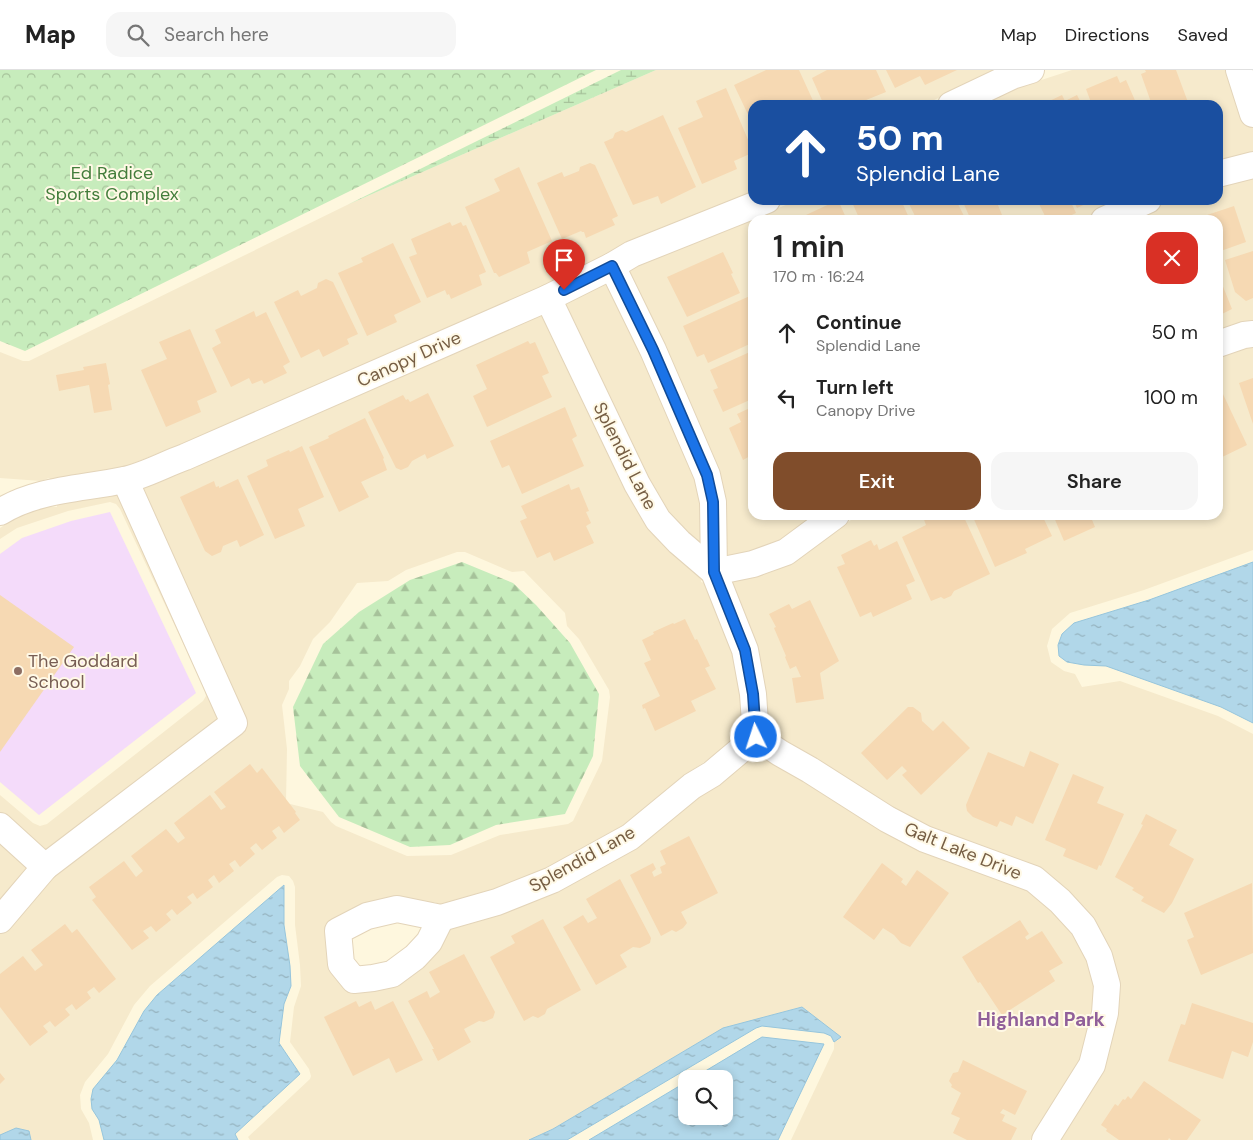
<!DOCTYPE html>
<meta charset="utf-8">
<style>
:root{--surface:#fff;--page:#f6f6f6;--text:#222;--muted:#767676;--line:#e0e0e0;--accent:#804d2b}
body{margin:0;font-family:"DM Sans",sans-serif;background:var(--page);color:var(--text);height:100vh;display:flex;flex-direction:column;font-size:19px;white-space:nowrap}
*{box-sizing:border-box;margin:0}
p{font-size:16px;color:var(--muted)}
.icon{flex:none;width:28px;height:28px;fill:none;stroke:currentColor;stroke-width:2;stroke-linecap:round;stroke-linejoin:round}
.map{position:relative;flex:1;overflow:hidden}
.details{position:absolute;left:748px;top:145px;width:475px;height:305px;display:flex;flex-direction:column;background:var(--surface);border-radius:15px;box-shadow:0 2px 8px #0003}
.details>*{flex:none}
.hud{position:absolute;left:748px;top:30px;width:475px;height:105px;border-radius:15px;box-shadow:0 2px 8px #0003;background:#1a4fa0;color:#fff;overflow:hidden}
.controls{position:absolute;left:678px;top:1000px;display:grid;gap:10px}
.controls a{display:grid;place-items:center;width:55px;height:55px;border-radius:10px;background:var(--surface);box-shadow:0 2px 8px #0003;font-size:25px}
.pin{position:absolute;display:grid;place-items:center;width:42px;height:42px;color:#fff;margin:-51px -21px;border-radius:50% 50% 50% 0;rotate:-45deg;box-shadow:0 0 5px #0007}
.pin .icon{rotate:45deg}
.me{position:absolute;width:55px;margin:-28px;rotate:356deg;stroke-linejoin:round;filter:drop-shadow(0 0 4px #0008)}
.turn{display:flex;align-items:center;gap:18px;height:105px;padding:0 25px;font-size:22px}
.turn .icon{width:65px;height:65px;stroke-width:2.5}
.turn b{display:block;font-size:35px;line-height:42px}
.round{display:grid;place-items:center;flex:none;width:52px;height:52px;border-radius:15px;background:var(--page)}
.overview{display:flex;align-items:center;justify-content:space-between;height:85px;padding:0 25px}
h1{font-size:30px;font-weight:600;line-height:38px}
.action{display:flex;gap:10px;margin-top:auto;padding:10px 25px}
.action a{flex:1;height:58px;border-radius:15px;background:var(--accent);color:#fff;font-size:20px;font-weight:600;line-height:58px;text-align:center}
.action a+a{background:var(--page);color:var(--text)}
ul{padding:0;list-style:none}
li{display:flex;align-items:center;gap:15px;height:65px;padding:0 25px}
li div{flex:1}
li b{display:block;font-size:19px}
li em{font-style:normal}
header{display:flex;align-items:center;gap:30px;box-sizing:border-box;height:70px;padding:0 25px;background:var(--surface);border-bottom:1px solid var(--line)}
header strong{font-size:24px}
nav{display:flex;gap:28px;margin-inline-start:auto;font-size:18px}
.search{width:350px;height:45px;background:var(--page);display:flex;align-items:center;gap:12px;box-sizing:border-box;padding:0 18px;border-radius:15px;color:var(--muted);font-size:19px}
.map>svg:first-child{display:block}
</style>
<header>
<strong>Map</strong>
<div class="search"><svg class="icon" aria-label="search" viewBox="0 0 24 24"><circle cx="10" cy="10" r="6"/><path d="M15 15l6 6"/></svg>Search here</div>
<nav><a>Map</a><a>Directions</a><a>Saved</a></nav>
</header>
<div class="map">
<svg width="1253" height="1070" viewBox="0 0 1253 1070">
<defs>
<pattern id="forest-firs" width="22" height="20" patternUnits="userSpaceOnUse" patternTransform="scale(1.25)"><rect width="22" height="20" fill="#c7ecbc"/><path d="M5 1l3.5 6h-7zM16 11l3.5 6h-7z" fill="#a6c29a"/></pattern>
<pattern id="wetland-marsh" width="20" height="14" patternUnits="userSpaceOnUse" patternTransform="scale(1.25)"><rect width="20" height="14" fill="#c7ecbc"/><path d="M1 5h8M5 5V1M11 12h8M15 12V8" fill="none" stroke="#a6c29a"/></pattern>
<pattern id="park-crowns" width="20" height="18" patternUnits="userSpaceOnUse" patternTransform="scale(1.25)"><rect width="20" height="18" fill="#c7ecbc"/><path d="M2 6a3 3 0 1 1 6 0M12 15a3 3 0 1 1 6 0" fill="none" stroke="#a6c29a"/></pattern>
<pattern id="water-ripples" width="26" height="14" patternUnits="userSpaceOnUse" patternTransform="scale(1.25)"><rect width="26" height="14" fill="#b1d7e9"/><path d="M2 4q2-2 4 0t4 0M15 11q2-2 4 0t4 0" fill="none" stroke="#95b2be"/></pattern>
</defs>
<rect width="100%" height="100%" fill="#fef7de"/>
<g fill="#f6eacc" fill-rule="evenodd">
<polygon points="656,0 995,0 924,35 752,35 752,122 596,189 542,217 179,375 121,398 51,410 49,408 41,411 0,408 0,282 23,291 29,291 347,135"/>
<polygon points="1072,0 1253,0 1253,251 1240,253 1218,261 1218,150 752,150 752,445 814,445 779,471 749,482 726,486 628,202 638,195 798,130 1218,130 1218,35 981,35 1017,18"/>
<polygon points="607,213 642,284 695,407 701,432 701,475 668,443 648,410 564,235"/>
<path d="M 543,245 L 702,506 L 701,512 L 705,513 L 733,582 L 741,625 L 743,661 L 718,683 L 683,706 L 622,756 L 545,799 L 492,821 L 441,835 L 434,832 L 433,834 L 393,827 L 360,835 L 331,850 L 325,861 L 377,920 L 401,914 L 424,896 L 440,878 L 450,858 L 700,726 L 758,682 L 1028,819 L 1052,839 L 1073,862 L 1088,889 L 1095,915 L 1092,940 L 1081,989 L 1030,1070 L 791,1070 L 834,979 L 834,972 L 840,967 L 802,937 L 723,958 L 553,1059 L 529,1070 L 250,1070 L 248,1067 L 310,1009 L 311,1006 L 309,999 L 290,972 L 294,937 L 301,916 L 300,895 L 295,855 L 295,817 L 293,811 L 289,806 L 282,805 L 277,807 L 150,916 L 134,935 L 108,984 L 85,1012 L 80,1025 L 81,1039 L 89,1053 L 93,1070 L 0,1070 L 0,725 L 33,753 L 40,756 L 47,754 L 203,631 L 206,626 L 205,620 L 120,439 L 116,434 L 110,432 L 68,441 L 17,458 L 0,469 L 0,458 L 15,448 L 47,436 L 57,437 L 57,434 ZM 457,482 L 465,482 L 512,502 L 524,501 L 565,543 L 567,556 L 579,569 L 609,620 L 610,627 L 602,691 L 573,751 L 568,754 L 500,765 L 451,785 L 407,786 L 336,756 L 331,752 L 323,742 L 286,733 L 287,679 L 282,635 L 289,619 L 289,611 L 300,596 L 313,569 L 330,552 L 357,513 L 388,511 L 406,500 Z"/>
<polygon points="1253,276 1253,480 1144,520 1070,543 1052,559 1047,576 1051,592 1064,601 1075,604 1082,617 1120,611 1218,646 1253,664 1253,1070 1060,1070 1104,999 1094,851 892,739 768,661 730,511 792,493 851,450 861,445 1218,445 1218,287"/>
</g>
<polygon fill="#f4dbfa" points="110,442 196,623 39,745 0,712 0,484 22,468 71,451"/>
<polygon fill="url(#forest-firs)" points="462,492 513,513 536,535 570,573 599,624 593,686 565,744 496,755 450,775 410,777 339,747 300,696 293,637 323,574 359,542 410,510"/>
<polygon fill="url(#wetland-marsh)" points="621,0 656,0 347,135"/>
<polygon fill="url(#park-crowns)" points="0,0 596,0 25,281 0,271"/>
<g fill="url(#water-ripples)" stroke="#96c5dc">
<polygon points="1253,492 1253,653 1221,637 1106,596 1084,595 1067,592 1059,586 1058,575 1062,564 1074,553 1149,530"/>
<polygon points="284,815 284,855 290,896 291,916 284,934 279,973 300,1004 235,1064 238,1070 104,1070 99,1050 92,1039 91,1029 93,1019 117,990 144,941 157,925"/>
<polygon points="802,937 841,967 834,972 831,966 824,963 762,956 756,958 567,1070 529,1070 553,1059 723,958"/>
<polygon points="762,967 824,974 778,1070 589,1070 686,1012 686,1046 724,1046 724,1009 692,1009"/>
<polygon points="16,1058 29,1061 31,1070 0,1070 0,1065"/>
</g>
<g fill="#f6d9b3">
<polygon points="766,0 799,0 815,35 752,35 752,53 734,15"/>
<polygon points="827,0 876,0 886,22 866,30 868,35 824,35 812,8"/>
<polygon points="886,0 957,0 925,15 920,6 895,18"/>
<polygon points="1145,0 1176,0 1189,35 1152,35 1141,4 1146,2"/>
<polygon points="1117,6 1120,13 1126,10 1137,35 1092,35 1086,19"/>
<polygon points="726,18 752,79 752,83 734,91 737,99 702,114 678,58 703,47 696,31"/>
<polygon points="1062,25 1065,31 1077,25 1082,35 1041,35"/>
<polygon points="663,45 696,117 661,134 658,126 633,135 604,72 613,68 615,63 622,60 626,62"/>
<polygon points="590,93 595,95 618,146 612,149 615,155 586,168 584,162 582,162 581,161 562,169 537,113 562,102 564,107 579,101 580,97"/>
<polygon points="519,97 552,171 527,182 530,193 499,207 496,203 494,203 465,137 500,121 494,109"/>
<polygon points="838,130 847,150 808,150 806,145"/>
<polygon points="851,130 901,130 910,150 860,150"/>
<polygon points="907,130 956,130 966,150 917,150"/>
<polygon points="962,130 996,130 1004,150 971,150"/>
<polygon points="1046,130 1070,130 1076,143 1061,150 1047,150 1039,134"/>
<polygon points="1073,130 1094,130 1077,138"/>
<polygon points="1234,136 1246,172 1218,182 1218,150 1208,150 1207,145"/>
<polygon points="450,152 452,156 461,152 463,156 466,155 486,202 479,205 482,215 451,229 449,224 447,225 445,220 427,228 409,187 417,184 411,169"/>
<polygon points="393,173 421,232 394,245 397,252 367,266 338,203 363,192 361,188"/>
<polygon points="1253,181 1253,228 1246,231 1235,222 1225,190"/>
<polygon points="723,182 733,203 731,204 740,223 687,247 667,207"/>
<polygon points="1218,204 1232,239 1218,246"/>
<polygon points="326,209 333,212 358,264 347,269 349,274 323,287 319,279 301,288 274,232 298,220 301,226 317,218 318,213"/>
<polygon points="752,225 752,273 708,293 704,284 697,287 683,256"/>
<polygon points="254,241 256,247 266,242 290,292 283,296 287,303 264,314 262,310 252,314 249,308 231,317 212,278 221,273 215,260"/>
<polygon points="190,259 217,322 197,331 201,342 166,357 141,300 167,289 159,272"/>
<polygon points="528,271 530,274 535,272 549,303 542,306 552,327 487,357 473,326 487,319 476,295"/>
<polygon points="752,281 752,329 723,342 713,320 718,318 710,300"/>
<polygon points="106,293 110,314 108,315 112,340 94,343 89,315 59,321 56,305 84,300 83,297"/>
<polygon points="1253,308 1253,354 1239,313"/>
<polygon points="1222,322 1247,375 1218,389 1218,324"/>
<polygon points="428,323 454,376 427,389 425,384 412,391 408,397 401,400 396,398 368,342 403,325 406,330 408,329 410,332"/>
<polygon points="565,337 577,366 572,369 584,396 522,424 509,395 502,398 490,371"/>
<polygon points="752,337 752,385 743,390 729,358 741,352 737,344"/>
<polygon points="365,348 384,388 383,389 387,400 361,412 369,427 339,442 309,377 329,368 328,366"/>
<polygon points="302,376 324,427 298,439 305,456 275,469 247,406 268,396 266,390 289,380 290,382"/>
<polygon points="238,409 264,465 240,477 237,470 223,476 221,482 212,486 205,481 180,427 214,411 216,417 219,416 219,418"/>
<polygon points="569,414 571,420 579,417 589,441 586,442 591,453 586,456 594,473 554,491 550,482 537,488 520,451 527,448 521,436"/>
<polygon points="927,445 963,445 990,504 954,521 951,526 944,529 941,527 931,531 902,467 926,455 923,447"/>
<polygon points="972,445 1042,445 1052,466 1025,479 1027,483 995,497"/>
<polygon points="1053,445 1090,445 1095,457 1064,471"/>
<polygon points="871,470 874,476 877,474 879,480 897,471 915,511 906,515 912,529 873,547 871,542 860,547 837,497 845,494 841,485"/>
<polygon points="0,525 74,577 0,682"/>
<polygon points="810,530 839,591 820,603 824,629 796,633 792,608 801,607 796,596 790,599 785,587 786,586 774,558 776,557 769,544 789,534 792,539"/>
<polygon points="685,549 695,570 697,569 710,596 705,598 716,619 691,631 696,641 655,661 645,638 643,639 642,635 660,626 644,593 651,590 642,570 654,564 653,562 673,553 674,554"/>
<polygon points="908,637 913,637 921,643 922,651 933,661 943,651 970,678 921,725 902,705 907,701 902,696 887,710 861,683"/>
<polygon points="1030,681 1059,694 1033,754 1016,746 1012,756 1000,751 997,757 973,747 967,741 966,735 988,682 1024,697"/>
<polygon points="250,694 257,703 262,698 296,742 295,743 300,750 284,763 279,756 272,761 277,768 262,780 256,773 250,778 255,784 240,797 235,790 229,794 234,801 219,813 214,805 208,810 213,817 197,829 193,823 187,827 192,833 177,845 172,839 166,844 171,850 156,862 151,856 143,861 149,868 132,880 92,830 96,827 89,817 124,791 136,807 143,801 131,786 166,759 178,773 185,768 174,753 210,725 221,740 226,737 214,722"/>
<polygon points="1073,704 1104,717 1097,733 1124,744 1101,796 1099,795 1097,800 1063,786 1066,779 1045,770"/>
<polygon points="1146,744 1177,760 1169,775 1194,789 1172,833 1164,843 1141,831 1144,827 1132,820 1134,818 1115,807 1143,755 1141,754"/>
<polygon points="689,766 718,823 681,842 687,853 683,858 676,862 672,860 661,866 630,805 653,793 656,799 652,802 654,807 662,803 660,797 666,794 660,781"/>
<polygon points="882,793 903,809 901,812 906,816 917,800 949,823 910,877 901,873 894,865 883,858 874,870 843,847"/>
<polygon points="620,809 651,868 650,873 640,878 633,877 620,885 627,897 596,915 563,857 583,845 588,853 597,848 586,829"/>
<polygon points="1252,813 1253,883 1201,905 1187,870 1194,867 1184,843"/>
<polygon points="543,849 581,920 547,939 545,944 538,948 533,946 524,951 490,887 515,873 511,866"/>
<polygon points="1020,850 1029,864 1025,867 1027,870 1042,861 1063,893 1049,901 1055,911 1002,945 980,912 978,913 962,887"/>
<polygon points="65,854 72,863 77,859 116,909 99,923 94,917 87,922 91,928 76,940 72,934 65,939 70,945 55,957 50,951 43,956 48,962 30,976 0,937 0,904 23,886 35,901 43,895 31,880"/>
<polygon points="464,884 495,942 493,948 484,952 479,951 464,959 471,972 438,991 432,979 434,979 408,931 427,921 430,928 440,922 429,902"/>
<polygon points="356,931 359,937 371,931 375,940 393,931 423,990 396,1003 389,988 353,1006 324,947"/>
<polygon points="1192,933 1253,953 1253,972 1248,987 1232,981 1223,1009 1168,991 1181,954 1185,955"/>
<polygon points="963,990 1027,1021 1015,1045 1003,1039 1000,1043 1005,1045 1002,1051 1017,1058 1011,1070 967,1070 953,1063 960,1048 951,1044 961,1023 951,1017 952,1015 949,1011 953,1003 958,1002"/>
<polygon points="0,1003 5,1009 0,1014"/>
<polygon points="1144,1011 1201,1050 1187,1070 1171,1070 1169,1068 1168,1070 1119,1070 1106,1061 1107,1059 1101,1055 1115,1034 1118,1036 1123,1029 1125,1030 1128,1026 1131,1029"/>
</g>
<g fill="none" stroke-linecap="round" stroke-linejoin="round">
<defs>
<g id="minor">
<polyline points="1239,0 1253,44"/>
<polyline points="951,35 1012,6 1031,0"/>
<polyline points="1218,104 1253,95"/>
<polyline points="1104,150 1148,130"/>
<polyline points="612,196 653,280 707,405 713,432 714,502 745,580 753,624 756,667 780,683 810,700 887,749 925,769 1034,809 1060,831 1083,856 1099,886 1107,915 1105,943 1092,995 1045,1070"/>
<polyline points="548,228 637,414 658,450 679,472 714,502"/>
<polyline points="1218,274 1244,265 1253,264"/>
<path d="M 0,442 C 37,419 82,419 124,410 C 144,406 165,394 185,387 L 548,228 L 612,196 L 632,184 L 767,130"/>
<polyline points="714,502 753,494 786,482 836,445"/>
<polyline points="0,756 45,797 234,653 125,410"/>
<polyline points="441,848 429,872 415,887 392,904 373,908 354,910 341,894 338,861 367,846 397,839 441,848 497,832 552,810 630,767 692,716 712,704 756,667"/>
<polyline points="0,850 45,797"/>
</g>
</defs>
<use href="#minor" stroke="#e3d4b9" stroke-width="28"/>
<use href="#minor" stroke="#fff" stroke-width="26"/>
</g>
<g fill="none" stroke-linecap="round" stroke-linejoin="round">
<defs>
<polyline id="route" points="564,220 612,196 653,280 707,405 713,432 714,502 745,580 753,624 756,667"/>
</defs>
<use href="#route" stroke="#114b97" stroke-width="12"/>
<use href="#route" stroke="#1a73e8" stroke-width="9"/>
</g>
<circle fill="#8d6e63" stroke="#fff9e6" stroke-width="2" cx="18" cy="601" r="5"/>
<g text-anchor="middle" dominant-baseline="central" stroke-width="4" stroke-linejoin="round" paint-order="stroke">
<g font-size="18" fill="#437d3b" stroke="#fff9e6">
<text x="112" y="103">Ed Radice<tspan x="112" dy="21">Sports Complex</tspan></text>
</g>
<g font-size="18" fill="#765e44" stroke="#fff9e6">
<text transform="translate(409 289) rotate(-24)">Canopy Drive</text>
<text transform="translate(625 386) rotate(63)">Splendid Lane</text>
<text transform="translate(963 781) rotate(22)">Galt Lake Drive</text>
<text transform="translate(582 789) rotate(-29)">Splendid Lane</text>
</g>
<g font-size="18" fill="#785e54" stroke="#fff9e6" text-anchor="start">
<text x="28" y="591">The Goddard<tspan x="28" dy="21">School</tspan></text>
</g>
<g font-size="19" font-weight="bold" fill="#905f9a" stroke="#fff9e6">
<text x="1041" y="949">Highland Park</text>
</g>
</g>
</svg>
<div class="controls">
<a><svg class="icon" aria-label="search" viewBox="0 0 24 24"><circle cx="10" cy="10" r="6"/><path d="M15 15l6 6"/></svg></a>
</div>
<div class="pin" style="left:564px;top:220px;background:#d93025"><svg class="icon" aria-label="arrive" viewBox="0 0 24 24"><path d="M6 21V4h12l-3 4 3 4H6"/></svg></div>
<svg class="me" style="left:756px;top:667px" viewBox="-20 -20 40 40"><circle r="17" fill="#1a73e8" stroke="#fff" stroke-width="3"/><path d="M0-11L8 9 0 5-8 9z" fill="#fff"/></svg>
<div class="hud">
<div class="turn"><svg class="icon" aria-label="ahead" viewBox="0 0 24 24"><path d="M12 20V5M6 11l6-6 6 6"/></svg><div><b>50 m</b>Splendid Lane</div></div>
</div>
<section class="details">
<div class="overview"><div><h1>1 min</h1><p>170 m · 16:24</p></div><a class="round" style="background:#d93025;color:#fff"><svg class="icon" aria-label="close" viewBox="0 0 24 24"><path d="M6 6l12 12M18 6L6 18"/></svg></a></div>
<ul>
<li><svg class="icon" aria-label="ahead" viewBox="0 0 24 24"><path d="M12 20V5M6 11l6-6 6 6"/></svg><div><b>Continue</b><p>Splendid Lane</p></div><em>50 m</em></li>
<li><svg class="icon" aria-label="left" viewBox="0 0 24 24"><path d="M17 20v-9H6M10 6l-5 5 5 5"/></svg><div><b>Turn left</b><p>Canopy Drive</p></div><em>100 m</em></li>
</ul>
<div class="action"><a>Exit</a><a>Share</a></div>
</section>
</div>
